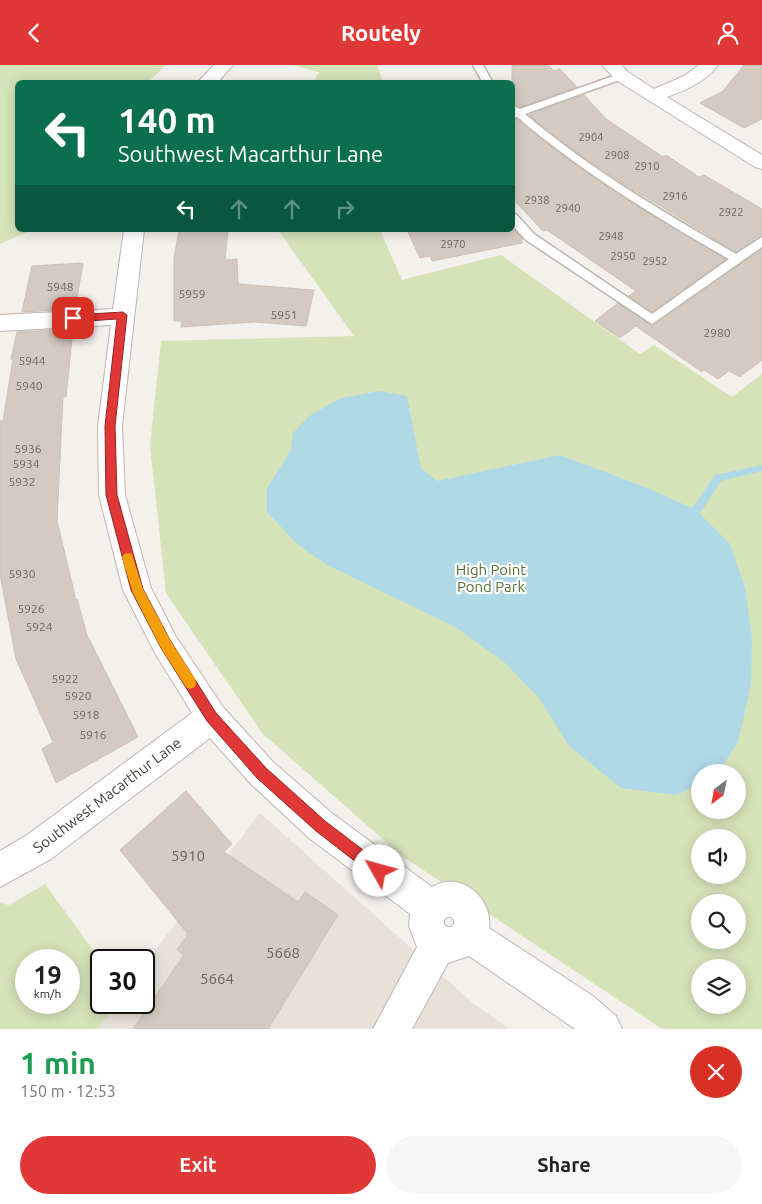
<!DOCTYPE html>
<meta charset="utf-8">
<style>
:root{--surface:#fff;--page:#f6f6f6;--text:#222;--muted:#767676;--accent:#e03836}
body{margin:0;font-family:Ubuntu,sans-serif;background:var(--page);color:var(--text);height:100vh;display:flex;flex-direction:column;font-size:19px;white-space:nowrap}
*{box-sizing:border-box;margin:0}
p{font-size:16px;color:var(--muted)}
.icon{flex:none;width:28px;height:28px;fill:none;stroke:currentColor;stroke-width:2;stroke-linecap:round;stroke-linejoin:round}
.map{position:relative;height:964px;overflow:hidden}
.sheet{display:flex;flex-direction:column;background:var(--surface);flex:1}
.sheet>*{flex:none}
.top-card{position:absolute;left:15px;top:15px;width:500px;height:152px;border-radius:8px;box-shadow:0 2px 12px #0003;background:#0b6e4f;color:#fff;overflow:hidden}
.needle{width:32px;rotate:212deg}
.controls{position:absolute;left:691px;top:699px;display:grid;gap:10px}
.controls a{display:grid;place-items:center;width:55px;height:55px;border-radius:50%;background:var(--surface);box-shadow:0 2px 12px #0003;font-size:25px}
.speed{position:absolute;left:15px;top:884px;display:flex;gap:10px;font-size:25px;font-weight:700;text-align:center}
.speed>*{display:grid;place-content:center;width:65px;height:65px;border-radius:50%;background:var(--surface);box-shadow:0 2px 12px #0003;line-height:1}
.speed small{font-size:12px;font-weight:400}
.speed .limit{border:2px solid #111;border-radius:8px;background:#fff;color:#111}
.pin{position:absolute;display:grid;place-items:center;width:42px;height:42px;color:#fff;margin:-21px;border-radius:10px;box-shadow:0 2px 8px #0006}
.me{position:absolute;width:55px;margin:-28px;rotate:308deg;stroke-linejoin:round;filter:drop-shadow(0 0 4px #0008)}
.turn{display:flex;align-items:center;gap:18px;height:105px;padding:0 20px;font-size:22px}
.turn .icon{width:65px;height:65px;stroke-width:2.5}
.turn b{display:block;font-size:35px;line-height:42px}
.lanes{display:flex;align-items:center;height:48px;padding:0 20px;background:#0003;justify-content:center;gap:25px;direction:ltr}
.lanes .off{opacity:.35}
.round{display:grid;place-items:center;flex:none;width:52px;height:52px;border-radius:26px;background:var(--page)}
.overview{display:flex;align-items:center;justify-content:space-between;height:85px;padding:0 20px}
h1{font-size:30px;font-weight:700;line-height:38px;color:#1e9e55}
.button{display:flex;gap:10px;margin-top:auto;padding:10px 20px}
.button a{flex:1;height:58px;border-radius:30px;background:var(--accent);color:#fff;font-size:20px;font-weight:700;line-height:58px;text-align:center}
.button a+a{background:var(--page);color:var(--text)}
header{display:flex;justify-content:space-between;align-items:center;height:65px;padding:0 20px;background:var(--accent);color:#fff;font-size:22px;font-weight:700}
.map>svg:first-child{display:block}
</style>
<header><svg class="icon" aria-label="back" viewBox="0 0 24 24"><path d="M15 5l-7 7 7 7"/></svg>Routely<svg class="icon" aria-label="person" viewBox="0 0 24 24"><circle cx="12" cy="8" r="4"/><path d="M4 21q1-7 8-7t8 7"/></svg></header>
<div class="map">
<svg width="762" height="964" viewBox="0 0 762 964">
<rect width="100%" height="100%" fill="#f4f0eb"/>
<polygon fill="#e7e1da" points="260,748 474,939 509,964 98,964 116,938 144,938 144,900"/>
<g fill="#d6e3b9" fill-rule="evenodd">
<polygon points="0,0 166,0 148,17 18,18 18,165 32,165 0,179"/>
<polygon points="293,0 377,0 383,17 313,17 319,7"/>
<path d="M 278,165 L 380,165 L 402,215 L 501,190 L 640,289 L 654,280 L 732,332 L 762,309 L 762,964 L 662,964 L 402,791 L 262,668 L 166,528 L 150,381 L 161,276 L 354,271 ZM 700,708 L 738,708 L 738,745 L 700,745 ZM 700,772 L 738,772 L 738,810 L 700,810 ZM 700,838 L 738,838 L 738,875 L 700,875 ZM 700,902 L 738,902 L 738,940 L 700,940 Z"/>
<path d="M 45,819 L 101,896 L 101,938 L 116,938 L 98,964 L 0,964 L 0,838 L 9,840 ZM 26,895 L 69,895 L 69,938 L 26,938 Z"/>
</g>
<polygon fill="#b0d9e8" points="380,326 407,331 421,403 437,416 560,390 650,424 696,445 730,479 745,523 752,573 751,620 738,677 719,707 700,708 700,719 676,730 621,723 569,681 539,633 504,597 455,562 327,500 297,479 267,447 267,423 291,385 293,368 309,351 341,333"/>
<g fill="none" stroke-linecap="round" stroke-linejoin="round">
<polygon fill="#b0d9e8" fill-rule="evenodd" points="762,400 762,406 721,416 703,444 699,448 693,448 691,445 693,442 715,410"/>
</g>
<g fill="#d4cac2" stroke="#cec1b6">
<polygon points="512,0 548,0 554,6 560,4 577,22 520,42 512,38"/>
<polygon points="744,0 762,0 762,54 744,63 700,38 723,26"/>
<polygon points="584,30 606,54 663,92 666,90 699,112 704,110 762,144 762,170 736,187 629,122 576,87 529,50"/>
<polygon points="516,54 566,93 619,129 726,194 652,247 629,231 636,226 547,165 543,166 512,133 512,55"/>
<polygon points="179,165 228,165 225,195 237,194 238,219 314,225 306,261 254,257 181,262 182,256 174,256 174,193"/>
<polygon points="407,165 514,165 522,173 522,178 432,196 430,191 420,193"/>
<polygon points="762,184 762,295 740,312 729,306 718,314 704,305 702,307 636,261 620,273 595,256 618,238 653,261"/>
<polygon points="83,198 75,244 22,247 32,201"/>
<polygon points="73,264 66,332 63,332 57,456 76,535 77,534 87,570 138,672 56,718 42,684 53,677 16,594 0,509 0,356 3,356 13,294 11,294 17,267"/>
<polygon points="186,726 232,779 224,787 298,837 305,827 338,850 268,964 133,964 184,890 177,885 188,869 120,785"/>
</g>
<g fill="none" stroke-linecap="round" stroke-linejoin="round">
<defs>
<g id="lane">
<polygon points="473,0 483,0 493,18 483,18"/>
<path d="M 622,8 L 625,9 L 625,13 L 525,49 C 590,104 663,147 736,189 L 762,172 L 762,182 L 652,259 L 526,175 L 512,160 L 512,149 L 516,149 L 534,169 L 652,249 L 729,194 C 655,152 582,107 517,52 L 512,53 L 512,40 L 520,44 Z"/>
</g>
<g id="street">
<polygon points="214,0 233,0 217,18 197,18"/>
<path d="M 602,0 L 621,0 L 628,7 L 654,24 L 684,11 L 699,0 L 718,0 C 706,17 686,25 667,32 L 762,90 L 762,104 L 755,102 L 616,15 Z"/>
<path d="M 124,165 L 144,165 L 122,361 L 125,430 L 151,523 L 175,570 L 223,642 L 273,697 L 333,749 L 432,822 C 436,820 441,817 447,817 C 471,814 493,840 489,863 L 593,931 L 616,951 L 622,964 L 575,964 L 469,891 L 448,898 L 412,964 L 373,964 L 417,882 L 409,861 L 410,849 L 309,773 L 251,719 L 210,673 L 51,794 L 0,822 L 0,786 L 27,770 L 192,648 L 155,588 L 123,525 L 99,430 L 98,361 L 111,260 L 0,266 L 0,250 L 113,244 ZM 447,852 L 451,852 L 454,855 L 454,859 L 451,862 L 447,862 L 444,859 L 444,855 Z"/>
</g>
</defs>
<use href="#lane" stroke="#beb6af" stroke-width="3"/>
<use href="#street" stroke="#beb6af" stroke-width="2"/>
<use href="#lane" fill="#fff" fill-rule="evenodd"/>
<use href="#street" fill="#fff" fill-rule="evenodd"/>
</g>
<polygon fill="#e03836" stroke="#922423" points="123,247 127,250 115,361 117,430 143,524 170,575 216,648 266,703 325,756 384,801 386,806 384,811 379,813 374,811 316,766 257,713 207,656 161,583 131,525 106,430 105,361 117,254 73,257 68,253 73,250"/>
<polygon fill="#f59e0b" points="128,488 132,489 133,493 143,524 170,575 195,614 196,618 195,622 190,624 186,622 161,583 133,528 122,493 124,489"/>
<g text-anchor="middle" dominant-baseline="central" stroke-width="4.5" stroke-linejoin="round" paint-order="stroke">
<g font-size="11" fill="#6a625c">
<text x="591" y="72">2904</text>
<text x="617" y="90">2908</text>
<text x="647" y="101">2910</text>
<text x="675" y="131">2916</text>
<text x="537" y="135">2938</text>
<text x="568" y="143">2940</text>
<text x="731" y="147">2922</text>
<text x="611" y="171">2948</text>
<text x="453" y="179">2970</text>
<text x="623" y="191">2950</text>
<text x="655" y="196">2952</text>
</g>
<g font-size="12" fill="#6a625c">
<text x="60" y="221">5948</text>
<text x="192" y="228">5959</text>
<text x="284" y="249">5951</text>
<text x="717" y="267">2980</text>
<text x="32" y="295">5944</text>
<text x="29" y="320">5940</text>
<text x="28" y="383">5936</text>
<text x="26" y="398">5934</text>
<text x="22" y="416">5932</text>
<text x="22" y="508">5930</text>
<text x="31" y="543">5926</text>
<text x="39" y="561">5924</text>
<text x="65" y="613">5922</text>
<text x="78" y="630">5920</text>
<text x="86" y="649">5918</text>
<text x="93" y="669">5916</text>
</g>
<g font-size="15" fill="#547234" stroke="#fff">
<text x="491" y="504">High Point<tspan x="491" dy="17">Pond Park</tspan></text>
</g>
<g font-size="15" fill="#47403a" stroke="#fff">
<text transform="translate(107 730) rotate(-37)">Southwest Macarthur Lane</text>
</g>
<g font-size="15" fill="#6a625c">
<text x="188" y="790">5910</text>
<text x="283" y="887">5668</text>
<text x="217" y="913">5664</text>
</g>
</g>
</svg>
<div class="controls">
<a><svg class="needle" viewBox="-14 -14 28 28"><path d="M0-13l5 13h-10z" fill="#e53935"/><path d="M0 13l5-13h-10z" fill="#767676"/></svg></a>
<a><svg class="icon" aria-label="sound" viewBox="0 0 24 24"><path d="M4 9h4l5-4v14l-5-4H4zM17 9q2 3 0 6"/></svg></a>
<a><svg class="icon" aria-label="search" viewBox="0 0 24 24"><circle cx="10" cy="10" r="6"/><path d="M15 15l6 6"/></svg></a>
<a><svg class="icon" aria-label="layers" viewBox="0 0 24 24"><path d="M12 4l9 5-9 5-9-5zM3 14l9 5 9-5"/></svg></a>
</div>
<div class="speed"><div>19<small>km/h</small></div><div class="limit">30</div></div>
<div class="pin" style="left:73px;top:253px;background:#d93025"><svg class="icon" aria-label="arrive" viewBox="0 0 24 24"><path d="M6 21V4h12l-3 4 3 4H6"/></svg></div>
<svg class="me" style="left:379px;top:806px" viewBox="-20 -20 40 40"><circle r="19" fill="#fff"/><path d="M0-13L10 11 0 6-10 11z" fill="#e03836"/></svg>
<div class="top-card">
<div class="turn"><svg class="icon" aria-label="left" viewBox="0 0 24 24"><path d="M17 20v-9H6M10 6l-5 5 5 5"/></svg><div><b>140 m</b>Southwest Macarthur Lane</div></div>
<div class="lanes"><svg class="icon" aria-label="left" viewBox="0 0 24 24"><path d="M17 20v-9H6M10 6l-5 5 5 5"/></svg><svg class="icon off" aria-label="ahead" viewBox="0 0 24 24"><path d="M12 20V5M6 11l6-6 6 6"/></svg><svg class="icon off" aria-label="ahead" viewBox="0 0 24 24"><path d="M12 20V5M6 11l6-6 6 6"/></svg><svg class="icon off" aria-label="right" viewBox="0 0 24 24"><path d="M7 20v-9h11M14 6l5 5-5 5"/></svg></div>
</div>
</div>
<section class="sheet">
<div class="overview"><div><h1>1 min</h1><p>150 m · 12:53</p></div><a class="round" style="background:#d93025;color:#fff"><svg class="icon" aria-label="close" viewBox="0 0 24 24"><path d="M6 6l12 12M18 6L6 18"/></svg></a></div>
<div class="button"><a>Exit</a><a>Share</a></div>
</section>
